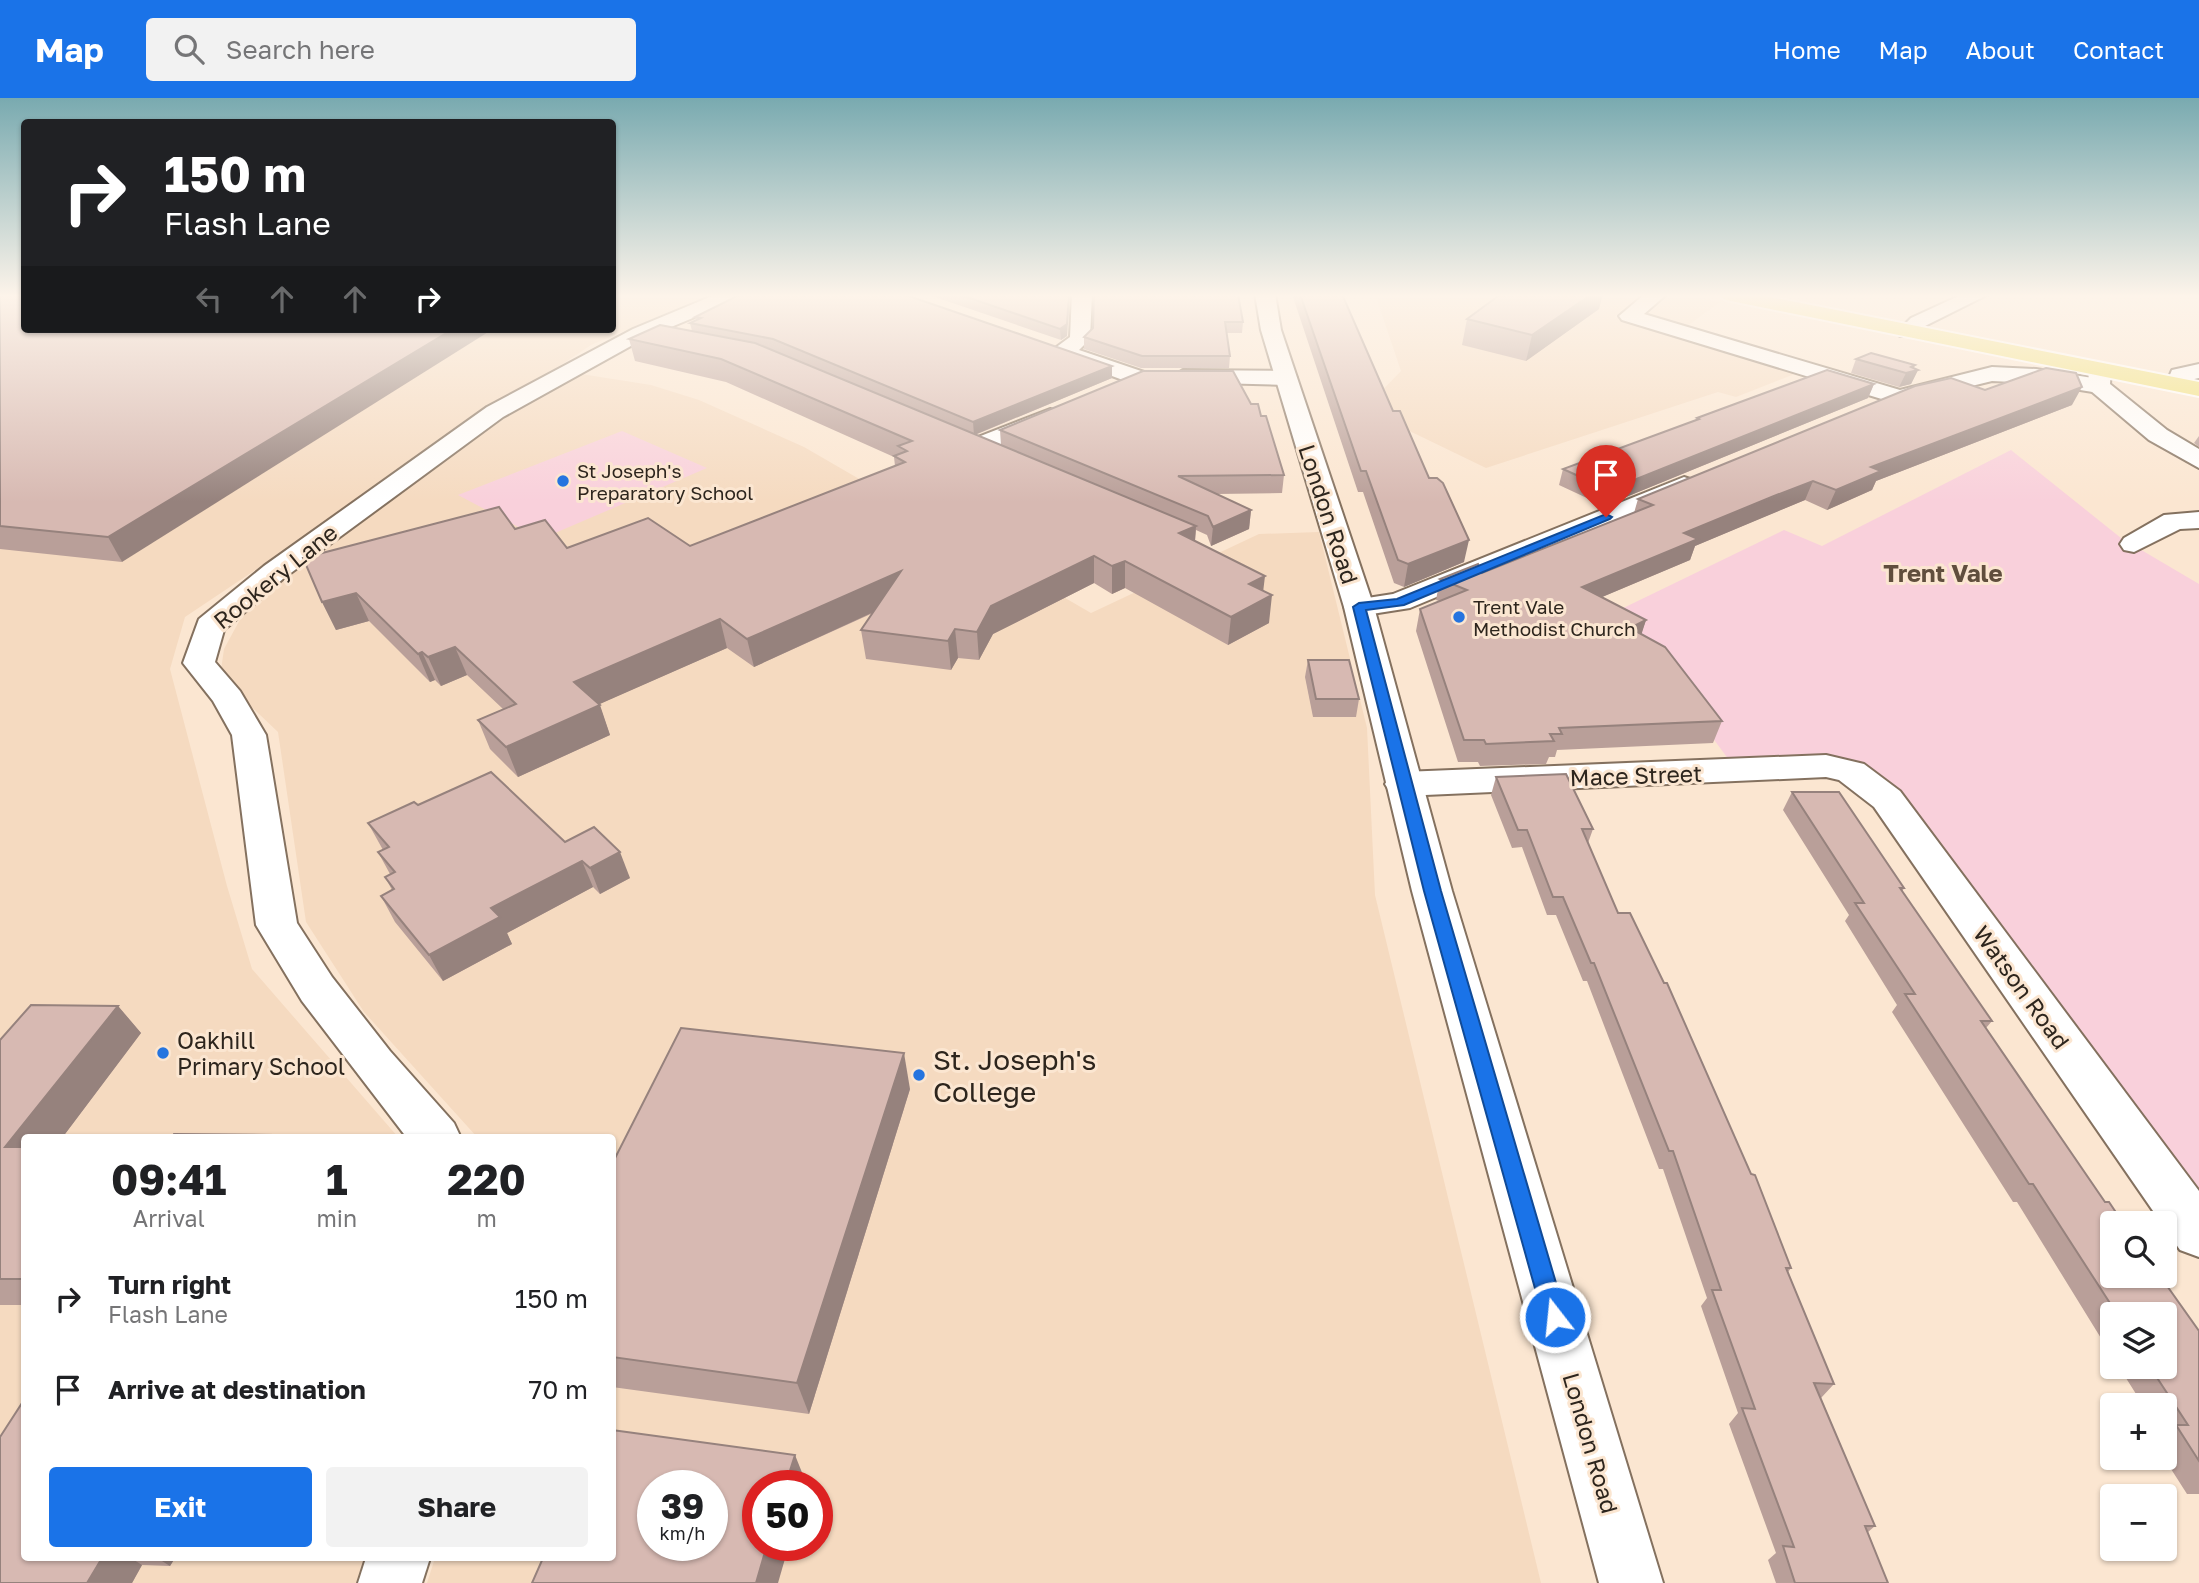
<!DOCTYPE html>
<meta charset="utf-8">
<style>
:root{--surface:#fff;--page:#f2f2f2;--text:#202124;--muted:#757577;--accent:#1a73e8}
body{margin:0;font-family:"Golos Text",sans-serif;background:var(--page);color:var(--text);height:100vh;display:flex;flex-direction:column;font-size:26px;white-space:nowrap}
*{box-sizing:border-box;margin:0}
p{font-size:23px;color:var(--muted)}
.icon{flex:none;width:38px;height:38px;fill:none;stroke:currentColor;stroke-width:2;stroke-linecap:round;stroke-linejoin:round}
.map{position:relative;flex:1;overflow:hidden}
.panel{position:absolute;left:21px;top:1036px;width:595px;height:427px;display:flex;flex-direction:column;background:var(--surface);border-radius:7px;box-shadow:0 2px 5px #0004}
.panel>*{flex:none}
.banner{position:absolute;left:21px;top:21px;width:595px;height:214px;border-radius:7px;box-shadow:0 2px 5px #0004;background:#202124;color:#fff;overflow:hidden}
.fabs{position:absolute;left:2100px;top:1113px;display:grid;gap:14px}
.fabs a{display:grid;place-items:center;width:77px;height:77px;border-radius:7px;background:var(--surface);box-shadow:0 2px 5px #0004;font-size:35px}
.speed{position:absolute;left:637px;top:1372px;display:flex;gap:14px;font-size:35px;font-weight:700;text-align:center}
.speed>*{display:grid;place-content:center;width:91px;height:91px;border-radius:50%;background:var(--surface);box-shadow:0 2px 5px #0004;line-height:1}
.speed small{font-size:18px;font-weight:400}
.speed .limit{border:10px solid #d22;background:#fff;color:#111}
.pin{position:absolute;display:grid;place-items:center;width:60px;height:60px;color:#fff;margin:-72px -30px;border-radius:50% 50% 50% 0;rotate:-45deg;box-shadow:0 0 7px #0007}
.pin .icon{rotate:45deg}
.me{position:absolute;width:77px;margin:-38px;rotate:344deg;stroke-linejoin:round;filter:drop-shadow(0 0 5px #0008)}
.turn{display:flex;align-items:center;gap:24px;height:147px;padding:0 28px;font-size:32px}
.turn .icon{width:91px;height:91px;stroke-width:2.5}
.turn b{display:block;font-size:49px;line-height:60px}
.lanes{display:flex;align-items:center;height:66px;padding:0 28px;background:#0003;justify-content:center;gap:35px;direction:ltr}
.lanes .off{opacity:.35}
.eta{display:flex;justify-content:space-evenly;align-items:center;height:119px;text-align:center}
.eta b{font-size:42px;font-weight:700;line-height:49px}
.cta{display:flex;gap:14px;margin-top:auto;padding:14px 28px}
.cta a{flex:1;height:80px;border-radius:7px;background:var(--accent);color:#fff;font-size:28px;font-weight:700;line-height:80px;text-align:center}
.cta a+a{background:var(--page);color:var(--text)}
ul{padding:0;list-style:none}
li{display:flex;align-items:center;gap:21px;height:91px;padding:0 28px}
li div{flex:1}
li b{display:block;font-size:26px}
li em{font-style:normal}
header{display:flex;align-items:center;gap:42px;box-sizing:border-box;height:98px;padding:0 35px;background:var(--accent);color:#fff}
header strong{font-size:33px}
nav{display:flex;gap:38px;margin-inline-start:auto;font-size:24px}
.search{width:490px;height:63px;background:var(--page);display:flex;align-items:center;gap:18px;box-sizing:border-box;padding:0 24px;border-radius:7px;color:var(--muted);font-size:26px}
.map>svg:first-child{display:block}
</style>
<header>
<strong>Map</strong>
<div class="search"><svg class="icon" aria-label="search" viewBox="0 0 24 24"><circle cx="10" cy="10" r="6"/><path d="M15 15l6 6"/></svg>Search here</div>
<nav><a>Home</a><a>Map</a><a>About</a><a>Contact</a></nav>
</header>
<div class="map">
<svg width="2199" height="1485" viewBox="0 0 2199 1485">
<rect width="100%" height="100%" fill="#fbe6d1"/>
<g fill="#f5dac0" fill-rule="evenodd">
<polygon points="0,196 24,231 612,231 613,196 711,196 591,247 185,519 170,571 227,788 252,871 398,1039 24,1040 24,1460 364,1460 356,1485 0,1485"/>
<polygon points="1375,196 1641,196 1614,219 1800,274 1736,299 1718,294 1486,370 1364,311 1401,273"/>
<polygon points="1672,196 1682,196 1720,204 1683,231 1643,220"/>
<path d="M 581,276 L 651,287 L 699,302 L 804,349 L 1091,515 L 1259,436 L 1319,434 L 1367,630 L 1375,797 L 1541,1485 L 427,1485 L 435,1460 L 612,1460 L 612,1040 L 477,1039 L 364,914 L 306,824 L 278,634 L 220,579 L 224,551 L 249,505 L 355,425 L 508,318 ZM 653,1388 L 712,1388 L 712,1447 L 653,1447 ZM 758,1388 L 817,1388 L 817,1447 L 758,1447 Z"/>
</g>
<g fill="#f9d0db">
<polygon points="622,333 707,370 541,441 458,397"/>
<path d="M 2011,352 L 2121,440 L 2199,486 L 2199,1090 L 1892,685 C 1844,646 1786,659 1729,662 L 1669,581 L 1613,515 L 1784,432 L 1822,448 Z"/>
</g>
<g fill="none" stroke-linecap="round" stroke-linejoin="round">
<defs>
<g id="minor">
<polygon points="717,196 744,196 741,200 647,239 503,319 284,480 224,532 215,564 240,593 266,637 297,825 332,879 390,953 454,1025 461,1040 407,1040 302,903 256,827 232,637 213,603 183,565 199,521 264,468 487,309 633,231"/>
<polygon points="1072,196 1092,196 1090,241 1079,252 1147,275 1150,280 1147,285 1131,285 1055,257 1051,253 1070,239"/>
<polygon points="1645,196 1667,196 1644,216 1900,292 1992,269 2036,271 2099,281 2110,288 2099,295 2036,285 1992,283 1898,306 1622,222 1619,218"/>
<polygon points="1963,196 1989,196 1925,228 1914,238 1900,238 1897,234 1911,220"/>
<polygon points="2199,266 2199,280 2190,282 2185,291 2169,291 2166,286 2172,272"/>
<polygon points="1183,272 1286,273 1297,280 1286,287 1175,284 1172,279"/>
<polygon points="1050,311 1058,313 1062,318 1058,323 983,354 965,354 962,349 965,344"/>
<polygon points="1684,379 1693,382 1697,387 1693,392 1410,510 1359,518 1348,515 1344,509 1348,503 1393,496"/>
<polygon points="2199,414 2199,430 2180,431 2134,454 2124,452 2120,446 2124,440 2164,417"/>
<polygon points="1826,657 1864,666 1900,693 2199,1093 2199,1159 2180,1152 1874,709 1839,682 1826,679 1403,698 1390,694 1385,686 1390,678 1403,674"/>
<polygon points="366,1460 430,1460 422,1485 358,1485"/>
</g>
<polygon id="tertiary" points="2100,265 2111,272 2110,286 2167,332 2199,351 2199,370 2149,342 2091,293 2088,288 2089,272"/>
<polygon id="secondary" points="1255,196 1275,196 1281,232 1374,509 1452,793 1663,1485 1599,1485 1412,793 1344,509 1261,232"/>
<polygon id="trunk" points="1716,196 1755,196 2199,284 2199,298 1726,202"/>
</defs>
<use href="#minor" stroke="#84715f" stroke-width="4"/>
<use href="#tertiary" stroke="#84715f" stroke-width="4"/>
<use href="#secondary" stroke="#84715f" stroke-width="4"/>
<use href="#trunk" stroke="#fff" stroke-width="4"/>
<use href="#minor" fill="#fff" fill-rule="evenodd"/>
<use href="#tertiary" fill="#fff" fill-rule="evenodd"/>
<use href="#secondary" fill="#fff" fill-rule="evenodd"/>
<use href="#trunk" fill="#f0e278" fill-rule="evenodd"/>
</g>
<g fill="#b99f99">
<polygon points="0,196 122,464 0,451"/>
<polygon points="926,196 1070,196 1067,238 1061,242"/>
<polygon points="1094,196 1243,224 1242,235 1226,235 1230,258 1229,270 1141,270 1084,251 1084,239 1093,230"/>
<polygon points="1292,196 1342,196 1393,313 1464,464 1404,489 1394,485 1363,394 1358,394"/>
<polygon points="1599,211 1526,263 1462,247 1467,221"/>
<polygon points="695,219 1112,280 975,337 1001,347 1000,332 1251,306 1261,318 1284,377 1282,395 1216,396 1251,412 1249,431 1211,448 1207,437 1196,432 1195,443 1263,493 1269,525 1228,547 1125,490 1112,496 1094,485 993,536 979,562 958,560 951,572 866,561 861,532 873,515 754,569 727,550 599,606 610,637 518,679 490,651 478,622 503,611 467,577 441,588 435,582 430,584 369,523 336,532 322,504 515,431 567,450 690,448 895,368 894,359 726,284 635,263 629,241 692,233 690,225 696,222"/>
<polygon points="1856,261 1915,267 1913,270 1918,272 1911,286 1899,289 1851,275"/>
<polygon points="1874,286 1868,300 1604,408 1559,387 1563,371 1696,323 1697,320"/>
<polygon points="1985,292 2072,307 1876,383 1872,392 1827,412 1805,402 1766,418 1695,448 1690,462 1602,499 1646,522 1641,536 1722,623 1713,645 1557,652 1555,659 1549,659 1546,666 1480,668 1478,664 1458,664 1416,533 1420,511 1439,503 1436,502 1440,481 1482,475 1634,415 1638,401"/>
<polygon points="2199,338 2199,349 2194,345"/>
<polygon points="1308,562 1359,601 1356,619 1313,619 1305,579"/>
<polygon points="1496,679 1593,731 1588,745 1618,815 1791,1170 1788,1174 1834,1286 1821,1300 1875,1428 1868,1434 1888,1485 1776,1485 1768,1462 1776,1455 1729,1326 1738,1315 1701,1208 1707,1200 1663,1071 1659,1071 1587,883 1583,883 1556,817 1547,817 1522,749 1512,750 1491,697"/>
<polygon points="1792,694 1904,790 1902,794 1992,923 1986,930 2105,1104 2199,1233 2199,1396 2187,1396 2164,1360 2165,1307 2143,1307 2119,1269 2165,1269 2165,1216 2112,1216 2112,1258 2017,1104 2013,1104 1892,914 1897,907 1845,823 1849,817 1783,712"/>
<polygon points="418,707 565,744 630,780 600,796 593,789 507,835 512,846 443,883 395,824 381,798 392,792 385,779 390,776 378,754 383,752 368,725"/>
<polygon points="118,908 141,935 62,1040 24,1040 24,1207 0,1207 0,942"/>
<polygon points="910,991 809,1316 612,1289 612,1066"/>
<polygon points="24,1460 175,1460 170,1468 142,1467 132,1485 0,1485"/>
</g>
<g fill="#96827d">
<polygon points="1069,196 1067,238 1061,242 1060,231"/>
<polygon points="1592,196 1603,196 1599,211 1526,263 1532,237"/>
<polygon points="453,231 493,231 122,464 108,439"/>
<polygon points="1915,267 1912,273 1918,272 1911,286 1899,289 1906,275"/>
<polygon points="1112,268 1112,280 974,337 973,324"/>
<polygon points="1874,286 1868,300 1604,408 1609,392"/>
<polygon points="2082,289 2072,307 1876,383 1872,392 1827,412 1836,392 1871,369"/>
<polygon points="1813,383 1805,402 1695,448 1690,462 1576,510 1582,489 1684,435"/>
<polygon points="1251,412 1249,431 1211,448 1213,429"/>
<polygon points="1196,428 1194,455 1179,435"/>
<polygon points="1469,442 1464,464 1404,489 1408,466"/>
<polygon points="1094,458 1094,485 993,536 979,562 977,534 991,508"/>
<polygon points="1125,463 1125,490 1112,496 1112,468"/>
<polygon points="901,473 904,500 754,569 747,541"/>
<polygon points="1265,478 1262,503 1272,497 1269,525 1228,547 1231,519 1249,486"/>
<polygon points="356,495 369,523 336,532 322,504"/>
<polygon points="720,521 727,550 584,613 574,584"/>
<polygon points="1646,522 1639,544 1630,530"/>
<polygon points="955,531 958,560 951,572 948,543"/>
<polygon points="455,549 467,577 441,588 428,559"/>
<polygon points="422,554 435,582 430,584 418,556"/>
<polygon points="600,607 610,637 518,679 506,649"/>
<polygon points="620,754 630,780 600,796 590,770"/>
<polygon points="582,763 593,789 507,835 512,846 443,883 429,857 491,810"/>
<polygon points="118,908 141,935 62,1040 24,1040 24,1068 5,1049"/>
<polygon points="904,955 910,991 809,1316 797,1285"/>
<polygon points="795,1357 807,1387 807,1388 785,1388"/>
<polygon points="767,1447 789,1447 778,1485 756,1485"/>
<polygon points="102,1460 131,1460 142,1467 132,1485 87,1485"/>
<polygon points="157,1460 175,1460 170,1468"/>
</g>
<g fill="#d7b9b2" stroke="#96827d" stroke-width="2" fill-rule="evenodd">
<polygon points="0,196 24,196 24,231 453,231 108,439 0,428"/>
<polygon points="741,196 903,196 1112,268 973,324 773,241 690,225 701,220 695,219"/>
<polygon points="958,196 1069,196 1067,226 1060,231"/>
<polygon points="1094,196 1238,196 1243,224 1225,224 1230,258 1142,258 1084,239 1093,230"/>
<polygon points="1300,196 1342,196 1393,313 1400,313 1429,380 1437,380 1443,385 1469,442 1408,466 1398,462 1366,373 1361,373"/>
<polygon points="1501,196 1592,196 1532,237 1467,221"/>
<polygon points="660,227 755,245 1196,428 1179,435 1265,478 1249,486 1272,497 1231,519 1125,463 1112,468 1094,458 991,508 977,534 955,531 948,543 861,532 901,473 747,541 720,521 574,584 600,607 506,649 478,622 516,606 455,549 428,559 422,554 418,556 356,495 322,504 303,460 499,409 515,431 545,422 567,450 648,420 690,448 905,364 894,358 907,353 898,348 912,343 721,261 629,241"/>
<polygon points="1871,255 1915,267 1911,269 1918,272 1906,275 1856,261"/>
<polygon points="2046,270 2076,275 2082,289 1871,369 1881,373 1836,392 1813,383 1774,398 1684,435 1698,441 1582,489 1646,522 1630,530 1665,549 1722,623 1559,630 1562,636 1550,636 1554,643 1486,646 1484,642 1464,642 1420,511 1467,492 1440,481 1478,466 1482,475 1653,407 1638,401 1915,288 1951,280 1985,292"/>
<polygon points="1827,272 1874,286 1609,392 1563,371 1699,321 1697,320"/>
<polygon points="1143,273 1233,273 1251,306 1258,306 1261,318 1266,318 1284,377 1178,378 1251,412 1213,429 1208,418 1000,332"/>
<polygon points="1308,562 1349,562 1359,601 1316,601"/>
<polygon points="491,674 565,744 594,729 620,754 590,770 582,763 491,810 500,819 429,857 381,798 394,791 385,779 395,774 378,754 389,749 368,725 414,704 418,707"/>
<polygon points="1566,676 1593,731 1582,731 1618,815 1630,815 1664,885 1667,885 1751,1076 1755,1077 1791,1170 1786,1170 1834,1286 1814,1285 1875,1428 1865,1428 1888,1485 1795,1485 1783,1448 1794,1449 1742,1310 1755,1311 1712,1192 1721,1192 1673,1053 1669,1053 1594,865 1591,865 1563,799 1553,799 1527,732 1518,732 1496,679"/>
<polygon points="1792,694 1839,694 1904,790 1900,790 1992,923 1981,923 2105,1104 2109,1104 2123,1125 2112,1125 2112,1178 2160,1178 2199,1233 2199,1363 2176,1327 2188,1327 2150,1269 2165,1269 2165,1216 2117,1216 2033,1086 2029,1086 1905,896 1915,896 1855,805 1864,805"/>
<polygon points="31,907 118,908 5,1049 24,1049 24,1181 0,1181 0,942"/>
<polygon points="681,930 904,955 797,1285 612,1259 612,1066"/>
<polygon points="174,1036 273,1037 272,1040 172,1040"/>
<polygon points="24,1302 24,1460 102,1460 87,1485 0,1485 0,1339"/>
<path d="M 612,1332 L 795,1357 L 785,1388 L 758,1388 L 758,1447 L 767,1447 L 756,1485 L 532,1485 L 543,1460 L 612,1460 ZM 653,1388 L 712,1388 L 712,1447 L 653,1447 Z"/>
</g>
<linearGradient id="sky" x2="0" y2="1"><stop stop-color="#79aab0"/><stop offset="0.49" stop-color="#fdf4ea"/><stop offset="1" stop-color="#fdf4ea" stop-opacity="0"/></linearGradient>
<rect width="2199" height="404" fill="url(#sky)"/>
<polygon fill="#1a73e8" stroke="#114b97" stroke-width="2" points="1606,416 1612,419 1610,421 1404,507 1366,512 1441,793 1566,1219 1563,1227 1555,1230 1546,1227 1543,1219 1424,793 1353,509 1359,505 1397,501"/>
<g fill="#2574df" stroke="#fbe6d1" stroke-width="2.5">
<circle cx="563" cy="383" r="7"/>
<circle cx="1459" cy="519" r="7"/>
<circle cx="163" cy="955" r="7"/>
<circle cx="919" cy="977" r="7"/>
</g>
<g text-anchor="middle" dominant-baseline="central" stroke-width="6" stroke-linejoin="round" paint-order="stroke">
<g font-size="19" fill="#2d251d" stroke="#fbe6d1" text-anchor="start">
<text x="577" y="372">St Joseph's<tspan x="577" dy="22">Preparatory School</tspan></text>
<text x="1473" y="508">Trent Vale<tspan x="1473" dy="22">Methodist Church</tspan></text>
</g>
<g font-size="23" fill="#2d251d" stroke="#fbe6d1">
<text transform="translate(1329 416) rotate(72)">London Road</text>
<text transform="translate(275 478) rotate(-39)">Rookery Lane</text>
<text transform="translate(1636 677) rotate(-2)">Mace Street</text>
<text transform="translate(2022 889) rotate(54)">Watson Road</text>
<text transform="translate(1591 1345) rotate(74)">London Road</text>
</g>
<g font-size="23" fill="#2d251d" stroke="#fbe6d1" text-anchor="start">
<text x="177" y="942">Oakhill<tspan x="177" dy="26">Primary School</tspan></text>
</g>
<g font-size="24" font-weight="bold" fill="#604e3d" stroke="#fbe6d1">
<text x="1943" y="474">Trent Vale</text>
</g>
<g font-size="28" fill="#2d251d" stroke="#fbe6d1" text-anchor="start">
<text x="933" y="961">St. Joseph's<tspan x="933" dy="32">College</tspan></text>
</g>
</g>
</svg>
<div class="fabs">
<a><svg class="icon" aria-label="search" viewBox="0 0 24 24"><circle cx="10" cy="10" r="6"/><path d="M15 15l6 6"/></svg></a>
<a><svg class="icon" aria-label="layers" viewBox="0 0 24 24"><path d="M12 4l9 5-9 5-9-5zM3 14l9 5 9-5"/></svg></a>
<a>+</a>
<a>−</a>
</div>
<div class="speed"><div>39<small>km/h</small></div><div class="limit">50</div></div>
<div class="pin" style="left:1606px;top:419px;background:#d93025"><svg class="icon" aria-label="arrive" viewBox="0 0 24 24"><path d="M6 21V4h12l-3 4 3 4H6"/></svg></div>
<svg class="me" style="left:1555px;top:1219px" viewBox="-20 -20 40 40"><circle r="17" fill="#1a73e8" stroke="#fff" stroke-width="3"/><path d="M0-11L8 9 0 5-8 9z" fill="#fff"/></svg>
<div class="banner">
<div class="turn"><svg class="icon" aria-label="right" viewBox="0 0 24 24"><path d="M7 20v-9h11M14 6l5 5-5 5"/></svg><div><b>150 m</b>Flash Lane</div></div>
<div class="lanes"><svg class="icon off" aria-label="left" viewBox="0 0 24 24"><path d="M17 20v-9H6M10 6l-5 5 5 5"/></svg><svg class="icon off" aria-label="ahead" viewBox="0 0 24 24"><path d="M12 20V5M6 11l6-6 6 6"/></svg><svg class="icon off" aria-label="ahead" viewBox="0 0 24 24"><path d="M12 20V5M6 11l6-6 6 6"/></svg><svg class="icon" aria-label="right" viewBox="0 0 24 24"><path d="M7 20v-9h11M14 6l5 5-5 5"/></svg></div>
</div>
<section class="panel">
<div class="eta">
<div><b>09:41</b><p>Arrival</p></div>
<div><b>1</b><p>min</p></div>
<div><b>220</b><p>m</p></div>
</div>
<ul>
<li><svg class="icon" aria-label="right" viewBox="0 0 24 24"><path d="M7 20v-9h11M14 6l5 5-5 5"/></svg><div><b>Turn right</b><p>Flash Lane</p></div><em>150 m</em></li>
<li><svg class="icon" aria-label="arrive" viewBox="0 0 24 24"><path d="M6 21V4h12l-3 4 3 4H6"/></svg><div><b>Arrive at destination</b></div><em>70 m</em></li>
</ul>
<div class="cta"><a>Exit</a><a>Share</a></div>
</section>
</div>
